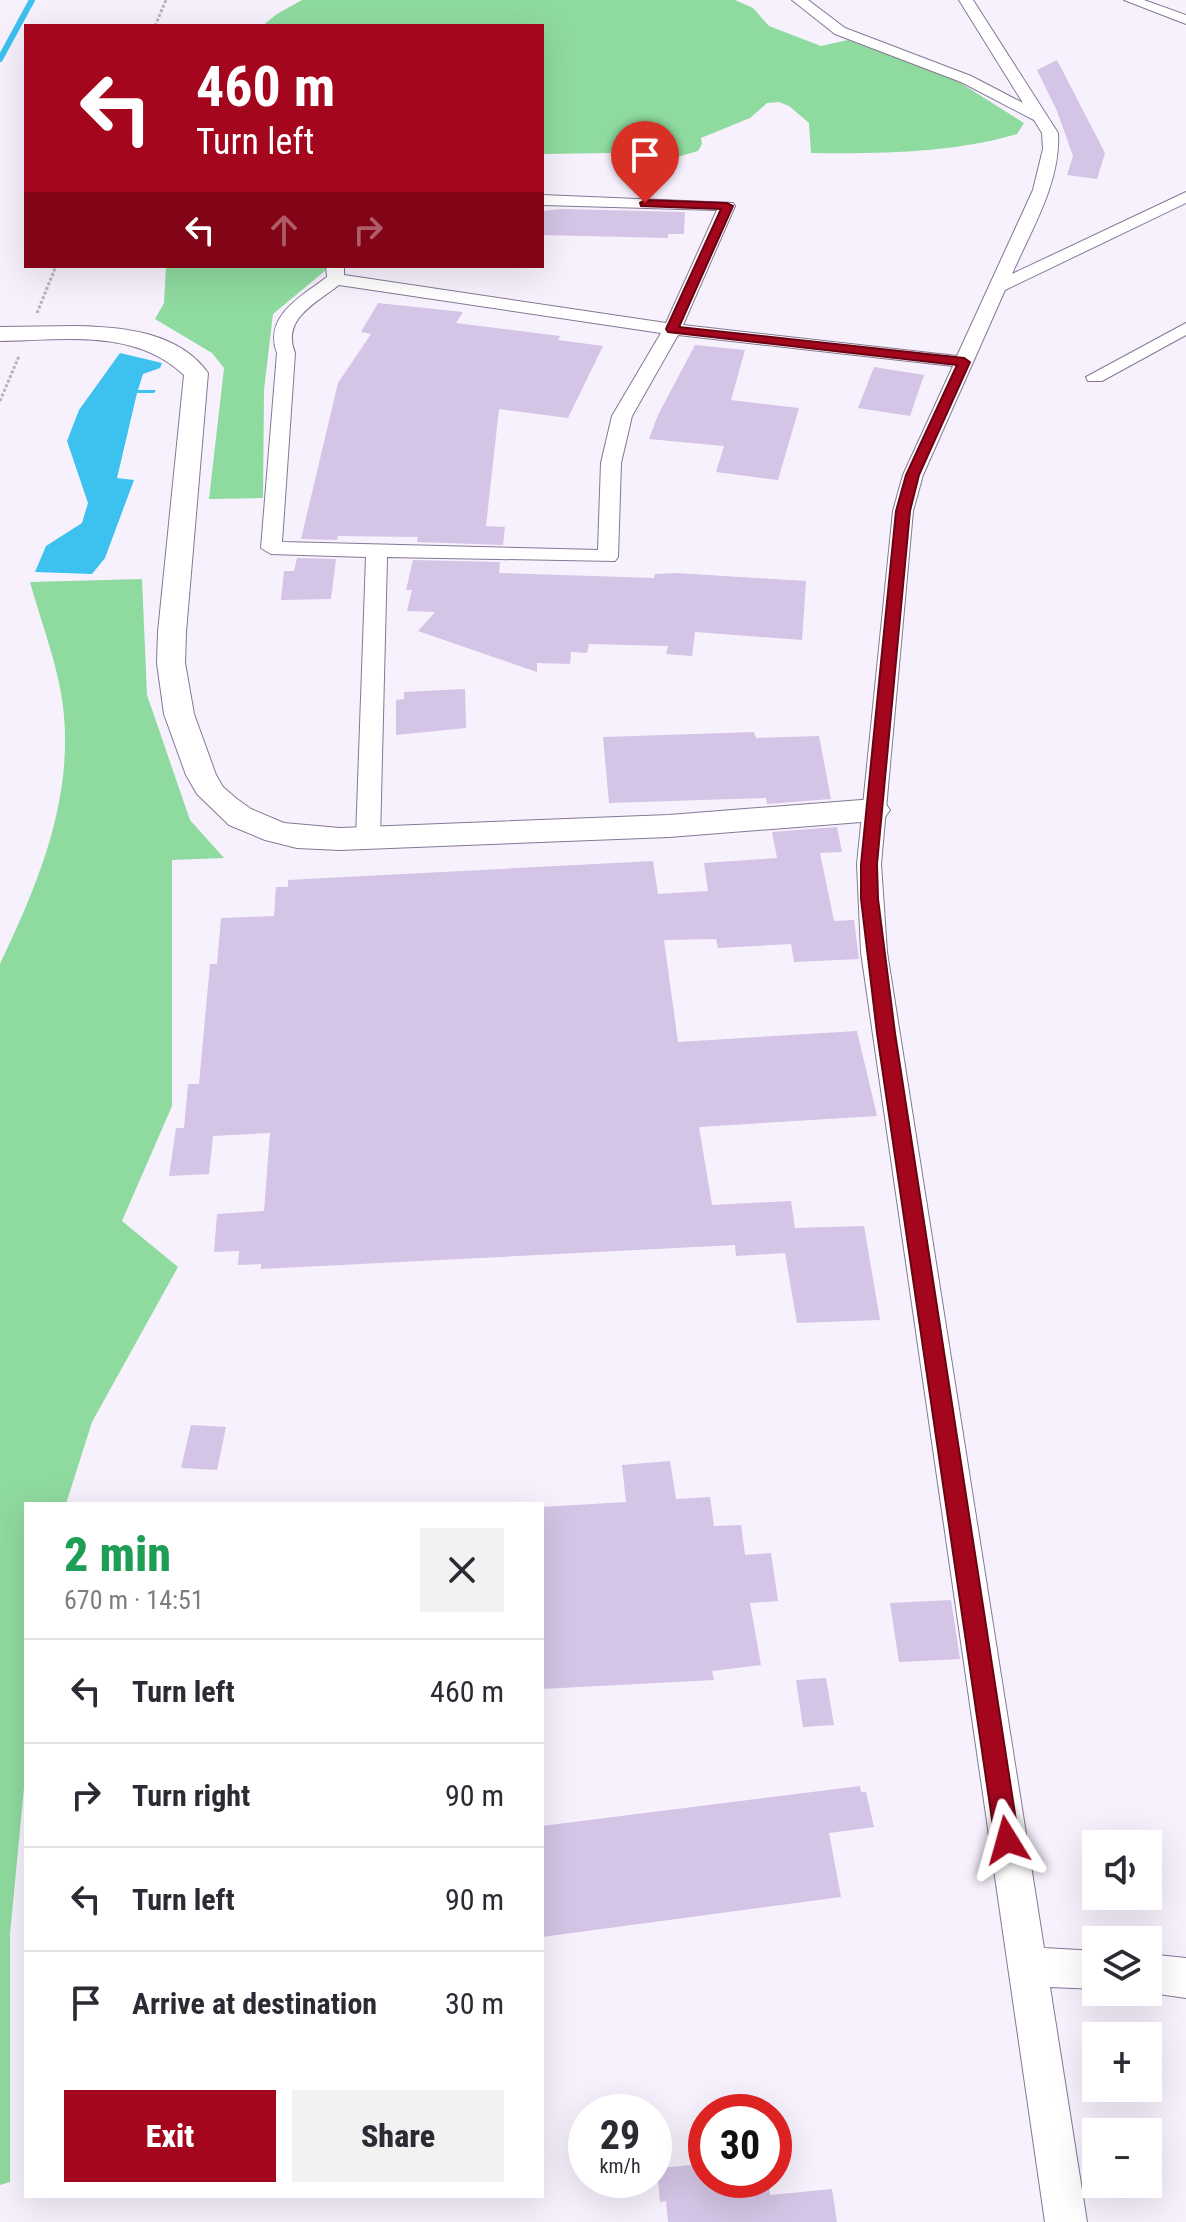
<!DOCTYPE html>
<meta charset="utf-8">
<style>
:root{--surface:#fff;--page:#f2f2f3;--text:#2b2b33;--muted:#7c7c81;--line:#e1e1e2;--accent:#a3061d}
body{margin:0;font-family:"Roboto Condensed",sans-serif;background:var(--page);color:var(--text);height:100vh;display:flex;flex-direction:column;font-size:30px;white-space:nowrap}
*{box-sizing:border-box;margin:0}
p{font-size:26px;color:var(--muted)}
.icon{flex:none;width:44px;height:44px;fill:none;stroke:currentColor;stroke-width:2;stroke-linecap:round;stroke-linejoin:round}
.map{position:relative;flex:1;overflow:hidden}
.drawer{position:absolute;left:24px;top:1502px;width:520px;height:696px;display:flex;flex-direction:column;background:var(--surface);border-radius:0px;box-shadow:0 8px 32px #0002}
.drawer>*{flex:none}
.top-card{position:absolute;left:24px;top:24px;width:520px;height:244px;border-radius:0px;box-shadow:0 8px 32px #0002;background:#a3061d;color:#fff;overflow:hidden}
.tools{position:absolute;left:1082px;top:1830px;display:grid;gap:16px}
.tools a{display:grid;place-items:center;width:80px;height:80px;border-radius:0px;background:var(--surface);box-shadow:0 8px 32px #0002;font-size:40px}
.speed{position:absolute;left:568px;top:2094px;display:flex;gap:16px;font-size:40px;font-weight:700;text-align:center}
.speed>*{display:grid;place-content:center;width:104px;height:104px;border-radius:50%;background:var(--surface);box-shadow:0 8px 32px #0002;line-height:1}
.speed small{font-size:20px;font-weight:400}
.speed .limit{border:12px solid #d22;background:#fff;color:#111}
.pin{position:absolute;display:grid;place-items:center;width:68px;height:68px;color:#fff;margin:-82px -34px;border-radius:50% 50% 50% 0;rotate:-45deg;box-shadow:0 0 8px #0007}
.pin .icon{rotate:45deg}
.me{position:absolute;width:88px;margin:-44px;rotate:352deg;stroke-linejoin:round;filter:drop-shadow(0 0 6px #0008)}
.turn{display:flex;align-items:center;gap:28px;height:168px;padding:0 40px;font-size:36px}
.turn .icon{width:104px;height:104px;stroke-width:2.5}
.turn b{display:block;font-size:56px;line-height:68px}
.lanes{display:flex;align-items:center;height:76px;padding:0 40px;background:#0003;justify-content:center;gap:40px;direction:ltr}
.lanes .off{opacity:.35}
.round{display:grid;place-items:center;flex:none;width:84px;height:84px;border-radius:0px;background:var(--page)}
.summary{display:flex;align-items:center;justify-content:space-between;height:136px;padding:0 40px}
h1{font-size:48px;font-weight:800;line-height:60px;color:#1e9e55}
.primary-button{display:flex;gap:16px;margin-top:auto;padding:16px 40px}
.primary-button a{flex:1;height:92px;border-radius:0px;background:var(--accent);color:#fff;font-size:32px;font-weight:800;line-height:92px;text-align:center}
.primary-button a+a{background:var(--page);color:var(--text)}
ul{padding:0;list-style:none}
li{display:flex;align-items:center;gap:24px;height:104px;padding:0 40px;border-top:2px solid var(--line)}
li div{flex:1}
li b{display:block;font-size:30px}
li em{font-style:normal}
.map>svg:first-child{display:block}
</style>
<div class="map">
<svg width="1186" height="2222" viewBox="0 0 1186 2222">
<rect width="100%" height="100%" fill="#f7f1fe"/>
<g fill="#8fda9f">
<path d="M 302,0 L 735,0 L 753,8 L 769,26 L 821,46 L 848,40 L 951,77 L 1024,123 L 1017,134 C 954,153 876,154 811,153 L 809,123 L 789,106 L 779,102 L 767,103 L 750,118 L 701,138 L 702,144 L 698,151 L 652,164 L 613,153 L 542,154 L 542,26 L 262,26 L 277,14 Z"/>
<polygon points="166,266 326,266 326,270 273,314 264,390 263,498 209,499 224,368 212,353 155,319 164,303"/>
<path d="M 142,579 L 147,695 L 190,820 L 224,858 L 172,860 L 172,1106 L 122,1221 L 178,1267 L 92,1422 L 66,1504 L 26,1504 L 26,1767 L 10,1934 L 10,2182 L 0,2185 L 0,964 C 39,882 74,798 63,706 C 58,665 41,622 30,582 Z"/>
</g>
<polygon fill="#3dc1ee" points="120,353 162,363 160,368 143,374 138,390 156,390 154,393 137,393 117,478 134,480 105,558 92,574 35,572 46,546 82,523 88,503 67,441 79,410"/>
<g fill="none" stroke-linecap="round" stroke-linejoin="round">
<polyline stroke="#3dc1ee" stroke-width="6" points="0,59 32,0"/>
</g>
<g fill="#d4c4e5">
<polygon points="1057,60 1105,153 1097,179 1067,175 1073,156 1057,111 1037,70"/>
<polygon points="561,209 685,212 684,234 668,234 668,238 542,235 542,211"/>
<polygon points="378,303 463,312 456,323 560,336 558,340 603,346 568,418 499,409 486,526 505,527 503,545 417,542 418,537 338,536 337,540 301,539 338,383 371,334 361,332"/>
<polygon points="695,345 745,350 731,400 799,408 778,480 716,472 724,446 649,439 658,415"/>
<polygon points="874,367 924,375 910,416 858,408"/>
<polygon points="297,558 336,559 331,599 281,600 284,571 294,571"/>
<polygon points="413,560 500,562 499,573 654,578 655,574 676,573 806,581 802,640 695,632 692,656 666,654 668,646 589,644 587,653 571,652 570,664 537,663 537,672 418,631 435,612 407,611 412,590 406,590"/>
<polygon points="465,689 466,728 396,735 396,700 404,699 404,692"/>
<polygon points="754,732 756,738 819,736 831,799 767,804 766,798 609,803 603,737"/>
<polygon points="837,827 842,852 820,853 834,921 854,920 859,959 794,962 791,944 718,948 716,939 664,940 678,1042 857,1031 877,1116 699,1127 712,1205 791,1201 795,1228 864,1226 880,1320 797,1323 785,1253 736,1256 735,1245 261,1269 261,1264 238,1265 239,1251 214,1252 217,1214 264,1211 270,1133 213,1136 209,1174 169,1176 176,1128 184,1128 188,1084 199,1084 210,964 217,964 221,918 274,916 276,887 288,887 288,880 653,861 658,894 708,891 704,863 777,858 772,832"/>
<polygon points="191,1425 226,1427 217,1470 181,1468"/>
<polygon points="670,1461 676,1499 710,1497 714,1526 741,1525 745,1555 771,1553 778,1601 750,1603 761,1665 712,1671 714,1680 542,1689 542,1507 626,1502 622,1465"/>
<polygon points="951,1600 960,1659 899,1662 890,1603"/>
<polygon points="826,1678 834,1725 803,1727 796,1680"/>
<polygon points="860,1786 861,1792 866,1792 874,1827 829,1833 841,1897 542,1937 542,1826"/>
<polygon points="703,2164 706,2184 755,2180 757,2185 769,2185 770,2195 832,2189 837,2222 668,2222 666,2201 660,2202 657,2168"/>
</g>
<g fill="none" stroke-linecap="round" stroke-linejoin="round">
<defs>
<g id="minor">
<path d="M 792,0 L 808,0 L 845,28 L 971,76 L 1023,103 L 959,0 L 973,0 L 1058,133 C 1061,182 1031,230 1012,274 L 1186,192 L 1186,203 L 1005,290 L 923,475 L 913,511 L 881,864 L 887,952 L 1044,1948 L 1096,1951 L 1096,1989 L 1050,1987 L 1087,2222 L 1045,2222 L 861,952 L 857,864 L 893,511 L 903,475 L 953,366 L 678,335 L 632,416 L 621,463 L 618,557 L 615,561 L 387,557 L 380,838 L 377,844 L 368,846 L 359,844 L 356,838 L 366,557 L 271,554 L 261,548 L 277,353 C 263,316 302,296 327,277 L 326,266 L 344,266 L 344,275 L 666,323 L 717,210 L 542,205 L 542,195 L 733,203 L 735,206 L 683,325 L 957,356 L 1033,190 L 1043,149 L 1042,133 L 1034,120 L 961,82 L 835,34 ZM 339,285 L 661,333 L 612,416 L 601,463 L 598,550 L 282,542 L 295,353 C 281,319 316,303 339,285 Z"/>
<polygon points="1124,0 1144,0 1186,15 1186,24"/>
<polygon points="1186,323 1186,335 1102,381 1088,381 1086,377"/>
<polygon points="1148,1954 1186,1958 1186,1998 1144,1992 1148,1992"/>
</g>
<path id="tertiary" d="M 77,326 C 123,327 179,332 208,373 L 186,632 L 185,663 L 194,714 L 216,775 L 223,787 L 237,799 L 251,809 L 284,823 L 340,828 L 669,815 L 874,799 L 885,803 L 890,810 L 885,817 L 874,821 L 669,837 L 340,850 L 297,848 L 265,840 L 229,825 L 197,794 L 186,775 L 164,714 L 157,663 L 158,632 L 184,375 C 134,328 64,340 0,341 L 0,327 Z"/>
</defs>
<use href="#minor" stroke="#867795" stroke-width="2"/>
<use href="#tertiary" stroke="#867795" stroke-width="2"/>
<g stroke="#b9b2bf" stroke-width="3" stroke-dasharray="3 2" stroke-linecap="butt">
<polyline points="155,26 166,0"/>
<polyline points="37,313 56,266"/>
<polyline points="0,401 19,356"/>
</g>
<use href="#minor" fill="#fff" fill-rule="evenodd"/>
<use href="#tertiary" fill="#fff" fill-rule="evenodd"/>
</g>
<polygon fill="#a3061d" stroke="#6a0413" stroke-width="2" points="645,200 727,203 733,206 679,327 964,358 970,362 919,475 910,511 877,864 878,899 895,1033 1019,1840 1016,1848 1007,1852 998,1848 995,1840 877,1033 861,899 861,864 896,511 906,475 957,365 668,332 666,329 721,209 641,206 640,203"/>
</svg>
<div class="tools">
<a><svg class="icon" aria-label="sound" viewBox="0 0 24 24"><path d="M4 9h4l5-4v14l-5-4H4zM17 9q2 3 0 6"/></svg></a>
<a><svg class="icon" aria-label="layers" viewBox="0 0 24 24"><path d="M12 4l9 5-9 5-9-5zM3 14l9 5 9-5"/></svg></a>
<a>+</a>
<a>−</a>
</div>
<div class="speed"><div>29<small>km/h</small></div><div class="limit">30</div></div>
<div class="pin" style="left:645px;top:203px;background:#d93025"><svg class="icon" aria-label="arrive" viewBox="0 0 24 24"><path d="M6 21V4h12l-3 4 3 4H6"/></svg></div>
<svg class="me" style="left:1007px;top:1840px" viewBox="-20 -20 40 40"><path d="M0-17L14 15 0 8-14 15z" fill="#a3061d" stroke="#fff" stroke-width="4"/></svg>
<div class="top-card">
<div class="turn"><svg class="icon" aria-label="left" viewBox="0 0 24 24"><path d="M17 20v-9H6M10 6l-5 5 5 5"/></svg><div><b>460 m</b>Turn left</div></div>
<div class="lanes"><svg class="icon" aria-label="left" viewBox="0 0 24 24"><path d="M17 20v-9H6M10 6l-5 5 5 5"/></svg><svg class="icon off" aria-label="ahead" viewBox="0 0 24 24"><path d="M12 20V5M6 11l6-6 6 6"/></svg><svg class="icon off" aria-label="right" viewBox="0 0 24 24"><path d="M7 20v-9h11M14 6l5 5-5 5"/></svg></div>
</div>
<section class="drawer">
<div class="summary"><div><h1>2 min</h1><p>670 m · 14:51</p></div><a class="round"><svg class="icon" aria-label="close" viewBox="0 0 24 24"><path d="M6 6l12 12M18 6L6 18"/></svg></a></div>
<ul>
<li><svg class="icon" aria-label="left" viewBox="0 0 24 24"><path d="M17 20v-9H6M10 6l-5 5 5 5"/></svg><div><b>Turn left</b></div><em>460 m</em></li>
<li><svg class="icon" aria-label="right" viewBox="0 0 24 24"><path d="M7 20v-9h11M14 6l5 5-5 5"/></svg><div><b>Turn right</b></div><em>90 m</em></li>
<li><svg class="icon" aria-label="left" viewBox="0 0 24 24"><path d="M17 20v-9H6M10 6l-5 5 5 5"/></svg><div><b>Turn left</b></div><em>90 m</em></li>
<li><svg class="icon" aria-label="arrive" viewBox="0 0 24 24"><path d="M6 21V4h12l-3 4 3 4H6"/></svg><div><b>Arrive at destination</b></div><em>30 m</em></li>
</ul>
<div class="primary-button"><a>Exit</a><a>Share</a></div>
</section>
</div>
